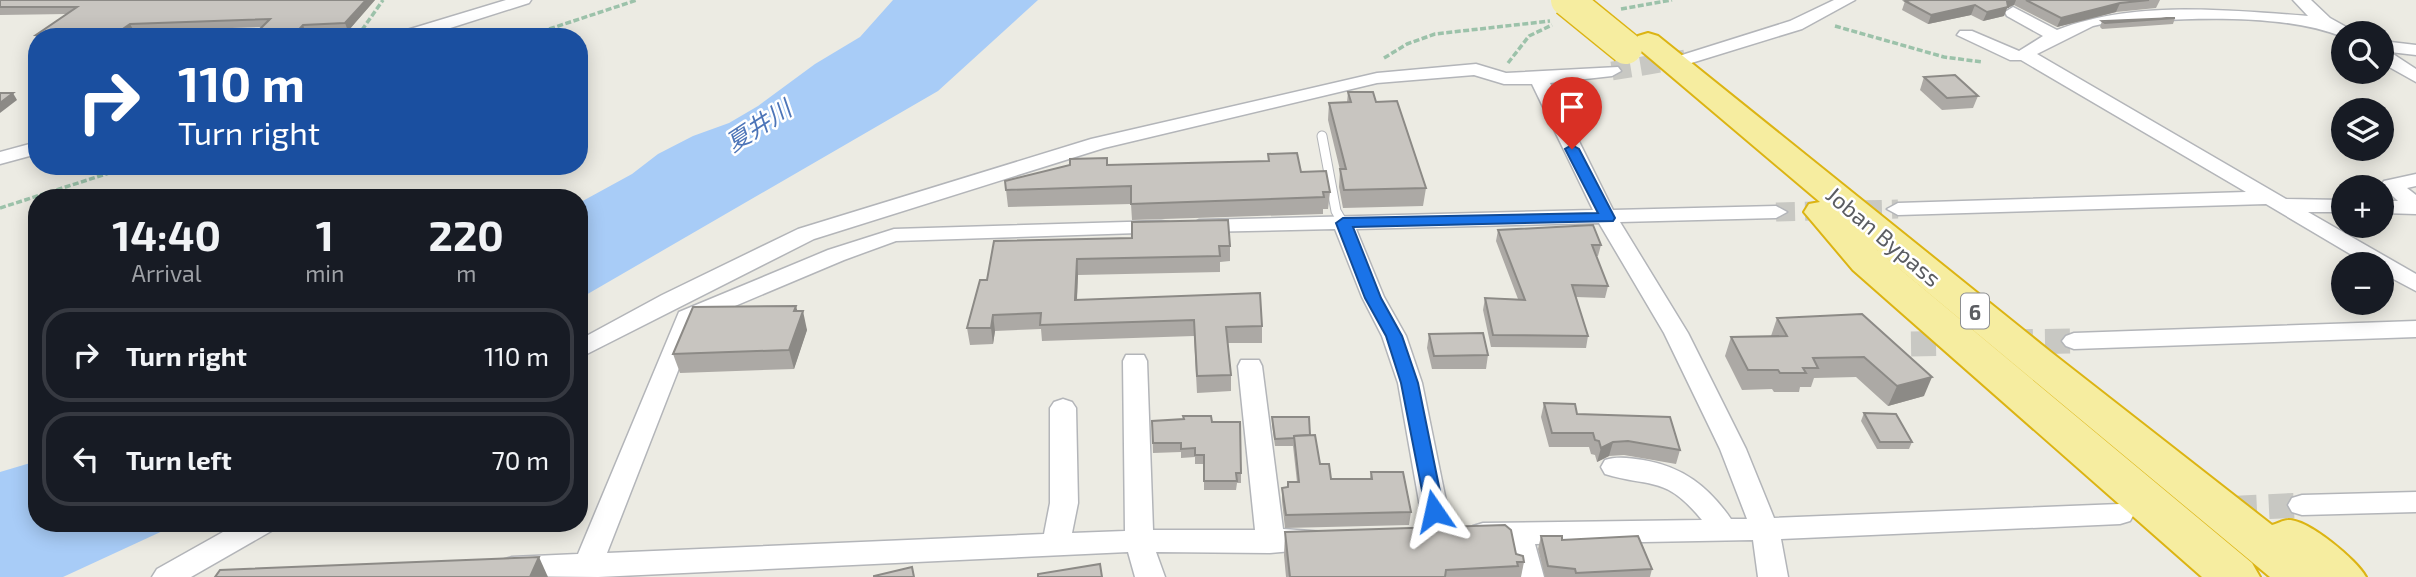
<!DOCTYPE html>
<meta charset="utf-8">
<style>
:root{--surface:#171b24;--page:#242831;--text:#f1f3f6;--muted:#9ea1a6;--line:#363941}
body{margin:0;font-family:"Exo 2","Noto Sans JP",sans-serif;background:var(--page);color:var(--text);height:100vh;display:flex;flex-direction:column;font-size:26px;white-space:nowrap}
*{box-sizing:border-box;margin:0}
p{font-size:23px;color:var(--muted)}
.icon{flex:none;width:38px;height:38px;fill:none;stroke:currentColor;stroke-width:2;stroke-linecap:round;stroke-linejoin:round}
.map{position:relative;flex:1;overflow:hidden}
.side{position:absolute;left:28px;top:189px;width:560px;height:343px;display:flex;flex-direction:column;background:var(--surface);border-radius:28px;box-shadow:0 4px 18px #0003}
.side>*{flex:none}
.banner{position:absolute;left:28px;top:28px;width:560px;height:147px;border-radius:28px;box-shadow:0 4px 18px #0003;background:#1a4fa0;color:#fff;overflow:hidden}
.fabs{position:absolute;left:2331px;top:21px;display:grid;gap:14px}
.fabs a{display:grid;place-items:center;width:63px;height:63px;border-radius:50%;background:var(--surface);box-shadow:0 4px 18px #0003;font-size:35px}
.pin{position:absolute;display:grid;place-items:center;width:60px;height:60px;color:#fff;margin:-72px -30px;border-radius:50% 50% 50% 0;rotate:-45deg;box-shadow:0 0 7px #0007}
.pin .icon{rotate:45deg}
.me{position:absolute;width:77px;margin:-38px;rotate:349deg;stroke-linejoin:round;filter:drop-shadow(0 0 5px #0008)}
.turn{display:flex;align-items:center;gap:24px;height:147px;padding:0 35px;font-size:32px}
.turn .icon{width:91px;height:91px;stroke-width:2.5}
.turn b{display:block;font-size:49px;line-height:60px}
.eta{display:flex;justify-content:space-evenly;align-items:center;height:119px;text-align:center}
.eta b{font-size:42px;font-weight:700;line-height:49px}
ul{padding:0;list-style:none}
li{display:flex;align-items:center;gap:21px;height:94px;margin:0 14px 10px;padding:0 21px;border:4px solid var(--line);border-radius:28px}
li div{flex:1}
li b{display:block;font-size:26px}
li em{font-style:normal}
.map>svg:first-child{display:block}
</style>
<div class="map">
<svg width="2416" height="577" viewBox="0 0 2416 577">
<rect width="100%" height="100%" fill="#ecebe3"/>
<g fill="#a8ccf7">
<polygon points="893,0 1038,0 938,91 579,299 579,203 632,174 658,154 693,136 729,123 758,106 815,64 860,37"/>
<polygon points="37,461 37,523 180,523 63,577 0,577 0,472"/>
</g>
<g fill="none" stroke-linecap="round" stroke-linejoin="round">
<g stroke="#c8c8c3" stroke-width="19" stroke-dasharray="19 10" stroke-linecap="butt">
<polyline points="1612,71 1685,59"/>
<polyline points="1776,212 1898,209"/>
</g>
<g stroke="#c8c8c3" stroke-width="25" stroke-dasharray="25 12" stroke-linecap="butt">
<polyline points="2008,342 2074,341"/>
<polyline points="1911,344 1967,343"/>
<polyline points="2158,512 2302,505"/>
</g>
<defs>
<polyline id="service" points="1322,136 1336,211 1343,223"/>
<g id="minor">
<polygon points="506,0 531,0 529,3 422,37 395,37 397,33"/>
<polygon points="1834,0 1855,0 1802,29 1688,64 1679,59 1682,55 1790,21"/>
<path d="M 2293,0 L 2311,0 L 2330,18 L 2357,33 L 2343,33 L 2343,37 C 2280,11 2175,19 2106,23 L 2093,26 L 2037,54 L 2286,199 L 2343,200 L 2343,212 L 2308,212 L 2416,274 L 2416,291 L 2382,273 L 2382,264 L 2367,264 L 2266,204 L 1898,215 L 1887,209 L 1898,203 L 2246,192 L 2021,60 L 2010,60 L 1957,35 L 1960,31 L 1972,31 L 2019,51 L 2043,36 L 2007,16 L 2005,12 L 2013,7 L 2057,30 C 2133,0 2227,10 2308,16 Z"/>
<polygon points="2382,41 2416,45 2416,55 2390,52 2416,69 2416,82 2382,63"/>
<path d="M 1476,64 L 1506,73 L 1618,67 L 1621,71 L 1612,76 L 1550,83 L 1613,210 L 1776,206 L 1787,212 L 1776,218 L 1620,222 L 1688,333 L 1746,449 L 1774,518 L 2120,504 L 2130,507 L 2134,514 L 2130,521 L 2120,524 L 1781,539 L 1788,577 L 1758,577 L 1753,540 L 1535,544 L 1544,577 L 1514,577 L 1507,544 L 1473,542 L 1469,534 L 1473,526 L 1483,523 L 1702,520 C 1665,475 1652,488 1605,474 L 1601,467 L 1605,460 C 1617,456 1630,458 1643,460 C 1683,467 1708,486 1731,519 L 1747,519 L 1720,449 L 1664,333 L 1599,223 L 1356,229 L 1384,297 L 1406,336 L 1422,383 L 1453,535 L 1449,543 L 1439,546 L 1429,543 L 1425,535 L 1398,383 L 1382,336 L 1362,297 L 1335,229 L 1199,232 L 1188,226 L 1199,220 L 1593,210 L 1532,84 L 1504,84 L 1474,75 L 1377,83 L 1104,148 L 814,239 L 579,358 L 579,340 L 662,295 L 798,229 L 1091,139 L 1377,73 Z"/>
<polygon points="37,142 37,154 0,164 0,152"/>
<polygon points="2416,174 2416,186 2407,188 2416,195 2416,214 2382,213 2382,201 2398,201 2381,185 2384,181"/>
<polygon points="1161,221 1169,222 1172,227 1169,232 896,241 844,260 697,322 607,553 1044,534 1050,503 1050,408 1054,402 1063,399 1072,402 1076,408 1078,503 1072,533 1125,531 1123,361 1126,355 1144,355 1147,361 1153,530 1255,530 1238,366 1241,360 1259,360 1262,366 1283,529 1325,532 1329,540 1325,548 1270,553 1156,552 1165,577 1135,577 1128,552 598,577 502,576 498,568 502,560 512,557 578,554 679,312 828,250 894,229"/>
<polygon points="2416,321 2416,337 2074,349 2066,346 2062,341 2066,336 2074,333"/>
<polygon points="2416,492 2416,512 2302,515 2292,512 2288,505 2292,498 2302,495"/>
<polygon points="239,523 277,523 273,530 191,577 152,577 157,569"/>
</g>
<path id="trunk" d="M 1648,33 L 1658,36 L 2052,353 L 2272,525 C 2277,524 2283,520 2288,520 C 2308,519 2357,560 2366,577 L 2270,577 L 1871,245 L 2252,563 L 2260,577 L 2202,577 L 1853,270 L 1804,212 L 1809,204 L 1820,202 L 1638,48 L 1633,42 L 1638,36 Z"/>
</defs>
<use href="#service" stroke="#b3b5b9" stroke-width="11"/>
<use href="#minor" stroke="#b3b5b9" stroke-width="3"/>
<use href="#trunk" stroke="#dcb413" stroke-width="4"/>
<g stroke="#9cc2aa" stroke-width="3.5" stroke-dasharray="6 2.5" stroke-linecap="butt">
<polyline points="1621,9 1672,0"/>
<polyline points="1835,26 1944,57 1982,62"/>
<polyline points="357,37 383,0"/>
<polyline points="525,37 637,0"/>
<polyline points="1384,58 1407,44 1435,34 1550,21"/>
<polyline points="1508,63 1529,36 1552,25"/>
<polyline points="0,208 131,166"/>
</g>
<use href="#service" stroke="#fff" stroke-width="9"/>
<use href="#minor" fill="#fff" fill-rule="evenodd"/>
<use href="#trunk" fill="#f6eda0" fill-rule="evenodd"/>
<defs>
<polyline id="trunk-bridge" points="1567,0 1626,48"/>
</defs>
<use href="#trunk-bridge" stroke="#dcb413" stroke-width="35" stroke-linecap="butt"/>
<use href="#trunk-bridge" stroke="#f6eda0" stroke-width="32"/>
</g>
<g fill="#aca9a5">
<polygon points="0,0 375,0 348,31 306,33 262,27 134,31 126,37 37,37 36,35 67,14 0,15"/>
<polygon points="1911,0 2160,0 2156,8 2116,12 2057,27 2014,5 2007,8 2004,16 1983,21 1971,15 1928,24 1902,10 1905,1"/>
<polygon points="2175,18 2173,24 2102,29 2100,27 2102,21"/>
<polygon points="1924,77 1978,96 1973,108 1942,110 1920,90"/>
<polygon points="1348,92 1376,102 1426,188 1423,206 1343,208 1339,187 1340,170 1328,120 1329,103 1347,102"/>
<polygon points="1268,154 1301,172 1330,192 1328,209 1323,209 1323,214 1132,220 1131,204 1008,207 1005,181 1107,165 1268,161"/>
<polygon points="1498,230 1601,245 1598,256 1596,256 1608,286 1605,298 1576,297 1588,336 1586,348 1491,347 1483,310 1485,298 1518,299 1496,241"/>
<polygon points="994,241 1230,246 1230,261 1220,262 1220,272 1078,275 1077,300 1262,326 1262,343 1228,343 1231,375 1231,391 1197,393 1194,336 1042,341 1041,329 995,331 993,344 970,345 967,328 987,280"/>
<polygon points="797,311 807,330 794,369 680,373 673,354"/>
<polygon points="1862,314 1924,396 1888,406 1856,377 1814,378 1811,387 1800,387 1799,392 1774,392 1772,389 1742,390 1725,356 1731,337 1771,336 1777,318"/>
<polygon points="1429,334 1488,355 1486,369 1432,369 1427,348"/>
<polygon points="1544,403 1680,450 1676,464 1624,455 1609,456 1597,462 1595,455 1591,454 1589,447 1549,447 1541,417"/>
<polygon points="1864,413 1912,442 1909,449 1877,449 1861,421"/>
<polygon points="1272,417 1310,435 1320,464 1331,479 1370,479 1371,472 1411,512 1409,525 1285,528 1282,501 1282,488 1288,487 1288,482 1297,482 1293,446 1275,446 1272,424"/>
<polygon points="1152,421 1212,422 1241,473 1241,483 1237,483 1236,490 1204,490 1204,464 1195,464 1195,457 1181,458 1181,452 1153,453"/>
<polygon points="1285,532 1516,554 1524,562 1521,577 1286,577 1284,555"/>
<polygon points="1541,536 1562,540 1652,569 1650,577 1545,577 1538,549"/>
</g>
<g fill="#8c8a86">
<polygon points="366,0 375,0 348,31 345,23"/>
<polygon points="2009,0 2016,0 2014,5 2007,8 2004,16 1983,21 1987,12"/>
<polygon points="2120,3 2116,12 2057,27 2061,18"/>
<polygon points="1975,5 1971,15 1928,24 1931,15"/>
<polygon points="130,24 134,31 126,37 115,37 114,35"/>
<polygon points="303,25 306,33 302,37 292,37"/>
<polygon points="13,93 17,100 0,113 0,103"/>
<polygon points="1077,259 1078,275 1076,316 1075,300"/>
<polygon points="796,306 800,320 803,311 807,330 794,369 789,350 794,311"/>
<polygon points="993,315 995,331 993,344 991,328"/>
<polygon points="1932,377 1924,396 1888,406 1897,386"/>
<polygon points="1613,442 1609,456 1597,462 1601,448"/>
<polygon points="539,557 548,577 530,577"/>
</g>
<g fill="#c8c5c0" stroke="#8c8a86" stroke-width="2">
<polygon points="0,0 366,0 345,23 303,25 292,37 252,37 270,19 130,24 114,35 36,35 77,7 0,7"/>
<polygon points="1911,0 2009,0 2007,1 2008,7 1987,12 1975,5 1931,15 1905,1"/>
<polygon points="2026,0 2149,0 2120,3 2061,18"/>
<polygon points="2175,18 2105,23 2102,21"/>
<polygon points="1955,75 1978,96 1947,98 1924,77"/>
<polygon points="1348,92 1373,92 1376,102 1397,101 1426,188 1344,190 1340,169 1346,169 1329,103 1351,102"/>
<polygon points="0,93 13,93 0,103"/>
<polygon points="1297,153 1301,172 1326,171 1330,192 1323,192 1324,197 1131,204 1131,186 1006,190 1005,181 1070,165 1070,159 1107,158 1107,165 1269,161 1268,154"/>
<polygon points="1228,220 1230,246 1219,246 1220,256 1077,259 1075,300 1260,293 1262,326 1226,327 1231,375 1197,376 1194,320 1040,325 1041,313 993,315 991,328 967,328 980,280 987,280 994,241 1132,238 1132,222"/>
<polygon points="1593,225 1601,245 1592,245 1608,286 1572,285 1588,336 1493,335 1485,298 1525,300 1498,230"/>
<polygon points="796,306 794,311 803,311 789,350 673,354 693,307"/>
<polygon points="1862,314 1932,377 1897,386 1864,357 1813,358 1818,368 1803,368 1806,373 1780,373 1778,370 1748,370 1731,337 1787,336 1777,318"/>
<polygon points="1483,333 1488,355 1434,356 1429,334"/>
<polygon points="1544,403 1575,404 1577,414 1670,417 1680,450 1628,441 1613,442 1601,448 1599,441 1595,440 1593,433 1552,433"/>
<polygon points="1864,413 1896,414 1912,442 1880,442"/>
<polygon points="1183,416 1211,416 1212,422 1240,422 1241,473 1236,473 1237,481 1204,481 1204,455 1195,455 1195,448 1181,449 1181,443 1153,443 1152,421 1184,419"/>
<polygon points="1272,417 1309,417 1310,435 1294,436 1294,438 1275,439"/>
<polygon points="1315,435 1320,464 1329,464 1331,479 1372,479 1371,472 1403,472 1411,512 1286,515 1282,488 1288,487 1288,482 1299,482 1294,436"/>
<polygon points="1505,525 1511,530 1516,554 1523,556 1524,562 1517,562 1518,566 1446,570 1445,577 1290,577 1285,532"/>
<polygon points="1541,536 1562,536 1562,540 1638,536 1652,569 1576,573 1575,569 1548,566"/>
<polygon points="539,557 530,577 215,577 220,570"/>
<polygon points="1100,564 1102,577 1038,577 1038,574"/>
<polygon points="912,567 914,577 874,577 874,576"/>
</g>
<polygon fill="#1a73e8" stroke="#114b97" stroke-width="2" points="1572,145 1579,149 1615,218 1613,221 1353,227 1381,298 1402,336 1418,383 1444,511 1434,519 1427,516 1401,383 1386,336 1365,298 1336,223 1343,218 1598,213 1565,149"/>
<g text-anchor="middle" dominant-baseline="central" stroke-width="5" stroke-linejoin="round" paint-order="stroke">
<rect fill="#fff" stroke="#8c8e91" stroke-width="2" x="1961" y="293.5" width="28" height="35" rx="5"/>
<g font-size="21" font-weight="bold" fill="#5b5d62">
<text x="1975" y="311">6</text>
</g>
<g font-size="23" fill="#5b5d62" stroke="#fff">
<text transform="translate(1884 236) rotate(40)">Joban Bypass</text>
</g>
<g font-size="24" font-style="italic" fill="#4d75b8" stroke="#fff">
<text transform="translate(758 125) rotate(-33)">夏井川</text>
</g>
</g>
</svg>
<div class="fabs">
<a><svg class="icon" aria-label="search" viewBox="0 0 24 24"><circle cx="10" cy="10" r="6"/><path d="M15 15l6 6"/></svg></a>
<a><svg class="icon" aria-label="layers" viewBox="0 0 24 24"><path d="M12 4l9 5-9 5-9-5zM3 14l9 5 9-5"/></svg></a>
<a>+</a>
<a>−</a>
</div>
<div class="pin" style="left:1572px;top:149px;background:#d93025"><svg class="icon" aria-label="arrive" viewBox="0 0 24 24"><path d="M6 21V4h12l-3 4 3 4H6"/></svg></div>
<svg class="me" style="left:1434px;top:511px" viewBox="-20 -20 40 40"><path d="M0-17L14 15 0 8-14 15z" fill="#1a73e8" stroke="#fff" stroke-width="4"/></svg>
<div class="banner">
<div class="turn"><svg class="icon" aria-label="right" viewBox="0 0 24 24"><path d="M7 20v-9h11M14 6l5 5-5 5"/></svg><div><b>110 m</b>Turn right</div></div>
</div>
<section class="side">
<div class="eta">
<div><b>14:40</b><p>Arrival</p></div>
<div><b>1</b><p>min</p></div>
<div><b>220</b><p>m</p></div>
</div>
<ul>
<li><svg class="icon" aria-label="right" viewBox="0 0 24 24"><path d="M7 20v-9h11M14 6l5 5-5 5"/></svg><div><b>Turn right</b></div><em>110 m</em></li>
<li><svg class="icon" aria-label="left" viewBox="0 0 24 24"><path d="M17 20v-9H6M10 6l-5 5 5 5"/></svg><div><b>Turn left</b></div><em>70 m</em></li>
</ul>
</section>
</div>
